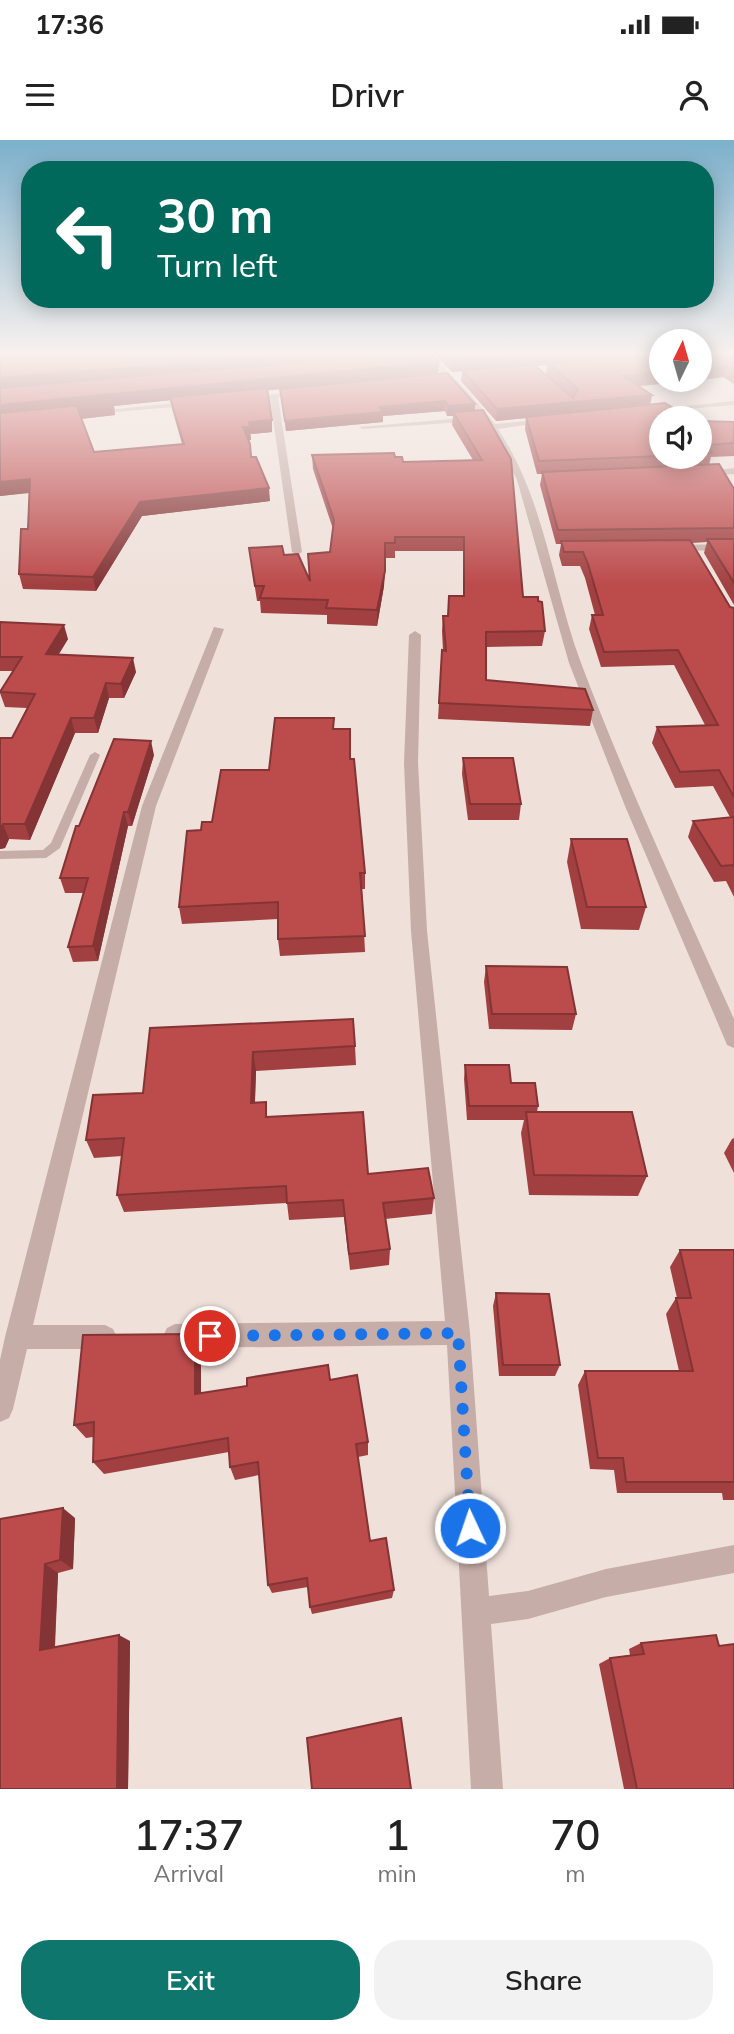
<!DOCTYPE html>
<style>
:root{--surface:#fff;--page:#f2f2f2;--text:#222;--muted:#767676;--accent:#0f766e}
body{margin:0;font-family:Mulish,sans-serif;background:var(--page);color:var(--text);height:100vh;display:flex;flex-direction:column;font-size:26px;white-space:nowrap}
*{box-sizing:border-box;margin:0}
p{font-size:23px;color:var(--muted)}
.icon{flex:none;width:38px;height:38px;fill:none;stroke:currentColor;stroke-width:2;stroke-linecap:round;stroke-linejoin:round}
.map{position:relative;height:1649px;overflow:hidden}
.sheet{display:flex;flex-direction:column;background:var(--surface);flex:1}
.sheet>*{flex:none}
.top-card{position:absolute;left:21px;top:21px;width:693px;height:147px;border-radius:28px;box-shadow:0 4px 18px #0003;background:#00695c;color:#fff;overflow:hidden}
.needle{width:46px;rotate:5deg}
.buttons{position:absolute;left:649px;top:189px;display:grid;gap:14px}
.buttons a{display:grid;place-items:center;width:63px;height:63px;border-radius:50%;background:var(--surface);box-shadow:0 4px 18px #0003;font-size:35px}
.pin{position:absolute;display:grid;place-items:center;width:60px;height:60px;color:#fff;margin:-30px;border:4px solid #fff;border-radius:50%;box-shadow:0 2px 7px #0007}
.me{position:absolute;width:77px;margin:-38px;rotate:357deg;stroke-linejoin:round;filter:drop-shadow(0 0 5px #0008)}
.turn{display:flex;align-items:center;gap:24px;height:147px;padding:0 21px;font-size:32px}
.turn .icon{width:91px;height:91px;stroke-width:2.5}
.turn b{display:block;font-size:49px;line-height:60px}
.eta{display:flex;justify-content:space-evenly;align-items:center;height:119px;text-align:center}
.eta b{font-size:42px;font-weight:600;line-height:49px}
.cta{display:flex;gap:14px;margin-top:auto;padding:14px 21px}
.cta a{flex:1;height:80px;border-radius:28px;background:var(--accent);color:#fff;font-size:28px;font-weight:600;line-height:80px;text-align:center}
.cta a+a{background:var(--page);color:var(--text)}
.status{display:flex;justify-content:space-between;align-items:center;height:49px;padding:0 35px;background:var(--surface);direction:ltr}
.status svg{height:19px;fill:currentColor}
header{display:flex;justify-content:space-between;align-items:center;height:91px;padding:0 21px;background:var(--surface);font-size:32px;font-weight:600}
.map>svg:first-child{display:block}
</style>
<div class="status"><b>17:36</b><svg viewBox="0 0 49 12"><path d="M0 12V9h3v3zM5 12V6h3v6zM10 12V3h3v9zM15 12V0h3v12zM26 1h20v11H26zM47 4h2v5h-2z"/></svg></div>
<header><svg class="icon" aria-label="menu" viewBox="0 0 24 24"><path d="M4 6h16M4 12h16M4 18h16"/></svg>Drivr<svg class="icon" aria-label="person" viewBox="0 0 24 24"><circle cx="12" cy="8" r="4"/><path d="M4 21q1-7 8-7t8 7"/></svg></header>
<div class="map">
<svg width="734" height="1649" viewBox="0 0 734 1649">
<rect width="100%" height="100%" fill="#efe0da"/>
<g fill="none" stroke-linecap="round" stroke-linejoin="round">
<polygon fill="#c6ada7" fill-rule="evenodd" points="95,612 100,615 60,708 46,718 0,719 0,711 43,710 51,703 90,615"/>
<g fill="#c6ada7" fill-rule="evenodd">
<path d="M 422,214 L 430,214 L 471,255 L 495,284 L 547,279 L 551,281 L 498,289 C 545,360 552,445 581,523 C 627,644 681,761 734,879 L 734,908 L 727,905 L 725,900 L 625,666 L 569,523 L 517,340 L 500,305 L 478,273 Z"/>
<polygon points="303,251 306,255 278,257 302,412 297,415 292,412 270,258 244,260 240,258"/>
<polygon points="195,261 198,265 91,274 87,272"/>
<polygon points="734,261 734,265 652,272 648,270"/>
<polygon points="474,277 477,281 363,289 359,287"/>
<polygon points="734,328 734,334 700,336 695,333"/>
<polygon points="734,404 734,410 671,411 666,408 671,405"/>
<polygon points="214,487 224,489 156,666 33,1185 105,1185 113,1189 117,1197 113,1205 105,1209 27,1209 13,1269 9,1278 0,1282 0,1220 5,1197 142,666"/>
<polygon points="415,491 421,495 418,623 427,791 470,1193 489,1456 528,1451 606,1429 734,1405 734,1433 606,1457 528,1479 491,1484 503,1649 471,1649 447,1205 175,1208 167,1204 163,1196 167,1188 175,1184 445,1181 411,791 404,623 409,495"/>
</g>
</g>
<g fill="#a24041" fill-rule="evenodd">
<path d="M 0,214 L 438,233 L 314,245 L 475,264 L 475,271 L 523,457 L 545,491 L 542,506 L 486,507 L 486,540 L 593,570 L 590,586 L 438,579 L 442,510 L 443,511 L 442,491 L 443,476 L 448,476 L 463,456 L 463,411 L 395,411 L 395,418 L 385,418 L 384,446 L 377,486 L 327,484 L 327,475 L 261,473 L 260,461 L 257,461 L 249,408 L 284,415 L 309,441 L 330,412 L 333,389 L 313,329 L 312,315 L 395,317 L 403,322 L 473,320 L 452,285 L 453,276 L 447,276 L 445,271 L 383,276 L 383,282 L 286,291 L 280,249 L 267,250 L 272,292 L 250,294 L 251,300 L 249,300 L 252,317 L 270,361 L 142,376 L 96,451 L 23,449 L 19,434 L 28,389 L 30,353 L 0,356 ZM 170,260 L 172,269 L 182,304 L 94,312 L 81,279 L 115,275 L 114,266 Z"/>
<path d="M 434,214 L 662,214 L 639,246 L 652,255 L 650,264 L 662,278 L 662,317 L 700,317 L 700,281 L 734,282 L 734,316 L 711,317 L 709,325 L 734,349 L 734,465 L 704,413 L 707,402 L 692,403 L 730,467 L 734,468 L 734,757 L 726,741 L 714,742 L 688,697 L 693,681 L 730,677 L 713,646 L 675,648 L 652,603 L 657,587 L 705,585 L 674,525 L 601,527 L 589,489 L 592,475 L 595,475 L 585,438 L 580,426 L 562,426 L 559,415 L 561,404 L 556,404 L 540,345 L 542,334 L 537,334 L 525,289 L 526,278 L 496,281 L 461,241 L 462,231 L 452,232 ZM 547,225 L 546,234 L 559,246 L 535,226 Z"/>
<polygon points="734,214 734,244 723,237 700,240"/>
<polygon points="0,482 68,499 59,514 136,532 124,558 109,558 98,593 75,593 30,700 9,699 5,708 0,709 12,598 27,568 5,567 0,553 13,531 0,531"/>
<polygon points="334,589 351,619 365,733 365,749 362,749 365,812 280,816 278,799 278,779 182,784 179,767 201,690 269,630"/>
<polygon points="154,615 132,686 128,686 98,821 73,822 68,807 83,753 65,753 60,738 79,686"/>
<polygon points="463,618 521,664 519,680 468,680 462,634"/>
<polygon points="571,699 646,767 639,790 581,789 567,722"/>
<polygon points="486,826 576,874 572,890 489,889 484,842"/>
<polygon points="150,888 355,906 356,925 256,931 255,963 268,977 368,1034 434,1058 432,1074 385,1079 390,1109 389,1125 350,1130 344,1077 289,1080 287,1063 124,1072 117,1055 122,1016 94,1018 86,1000 143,953"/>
<polygon points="465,925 511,943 538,966 537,972 647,1036 638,1056 529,1055 521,993 524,980 467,980 464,939"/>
<polygon points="734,998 734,1033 724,1013 732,999"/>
<polygon points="680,1110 734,1110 734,1360 723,1360 722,1353 617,1353 614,1330 590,1329 578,1245 585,1231 679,1231 666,1174 676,1158 677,1158 670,1127"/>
<polygon points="496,1153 560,1225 555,1236 499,1236 493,1166"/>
<polygon points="201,1210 201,1253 330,1240 368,1302 368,1315 358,1317 370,1401 394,1450 392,1458 312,1474 310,1467 308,1447 272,1453 268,1445 259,1335 235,1340 230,1327 229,1312 104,1334 93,1322 93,1297 86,1298 74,1285"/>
<polygon points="75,1378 73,1429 58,1433 55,1508 130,1501 128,1649 0,1649 0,1379"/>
<polygon points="641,1503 719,1506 734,1649 624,1649 599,1524 610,1518 630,1515 629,1509"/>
</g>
<g fill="#843435">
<polygon points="301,214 395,214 0,250 0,238"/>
<polygon points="537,214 662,214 548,223 547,225 464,231 462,230 462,231 452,232 453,221"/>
<polygon points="439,222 438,233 114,266 115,275 79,279 0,277 0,265"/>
<polygon points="726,226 723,237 700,240 700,229"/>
<polygon points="662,232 662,240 700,240 621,248 623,236"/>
<polygon points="652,255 650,266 496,281 497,269"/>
<polygon points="445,261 445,271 383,276 383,282 286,291 285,281 379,267"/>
<polygon points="475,264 475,274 453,272 453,276 447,276 448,266"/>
<polygon points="272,280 272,292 250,294 249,282"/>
<polygon points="243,287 250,287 251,300 244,300"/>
<polygon points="30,339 34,352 0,356 0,342"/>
<polygon points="269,348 270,361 142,376 96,451 93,437 140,362"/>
<polygon points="385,431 384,446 377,486 377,470"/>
<polygon points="64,485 68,499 50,528 46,514"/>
<polygon points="133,518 136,532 124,558 121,544"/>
<polygon points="106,543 109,558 98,593 94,578"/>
<polygon points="71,578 75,593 30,700 25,684"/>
<polygon points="151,601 154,615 132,686 128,672"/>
<polygon points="124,672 128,686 98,821 93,806"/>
<polygon points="3,684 9,699 5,708 0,709 0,691"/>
<polygon points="253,912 256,931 254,981 251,963"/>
<polygon points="195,1194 201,1210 201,1269 195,1254"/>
<polygon points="63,1368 75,1378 73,1429 60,1420"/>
<polygon points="45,1424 58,1433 54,1516 40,1510"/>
<polygon points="119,1495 130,1501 128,1649 117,1649"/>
</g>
<g fill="#bc4b4c" stroke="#843435" stroke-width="2">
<polygon points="0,214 301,214 0,238"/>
<polygon points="391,214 431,214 439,222 0,265 0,248"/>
<polygon points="446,214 537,214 453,221"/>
<polygon points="653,214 662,214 662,232 623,236 652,255 497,269 462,230 533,224 573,258 578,249 548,223"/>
<polygon points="700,214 734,214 734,230 726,226 700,229"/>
<polygon points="447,233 475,264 448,266 445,261 379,267 383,272 285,281 280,249"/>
<polygon points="267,248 272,280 249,282 250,287 243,287 250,304 251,317 256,317 269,348 140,362 93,437 19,434 21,389 28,389 30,339 0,342 0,273 113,262 77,267 94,312 184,304 170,257"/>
<polygon points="665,263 690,278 662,278 662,316 539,321 526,277"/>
<polygon points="483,270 511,319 523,457 538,457 538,461 542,462 545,491 486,492 486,540 585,549 593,570 439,563 442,510 446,511 443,476 448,476 449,456 464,456 464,397 395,397 395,403 385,403 385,431 377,470 326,468 328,460 260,458 264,446 255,446 249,408 282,406 284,415 298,414 310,441 308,414 330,412 334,380 312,315 394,313 395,317 402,317 403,322 482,320 453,272"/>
<polygon points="700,281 734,282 734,303 707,305 712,313 700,314"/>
<polygon points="719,324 734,349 734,388 558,390 542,332"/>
<polygon points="707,399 734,399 734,443"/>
<polygon points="690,400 730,467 734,468 734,657 719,630 680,632 657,587 718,585 678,510 604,512 592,475 603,475 588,424 583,412 564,412 561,401"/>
<polygon points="0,482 64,485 46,514 133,518 121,544 106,543 94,578 71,578 25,684 3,684 0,691 0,598 12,598 35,554 0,552 22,517 0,517"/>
<polygon points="275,578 334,578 333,589 350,589 350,619 354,619 365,733 360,733 365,796 278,799 278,762 179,767 187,691 201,690 202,682 212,682 221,630 269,630"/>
<polygon points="114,599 151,601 128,672 124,672 93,806 68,807 88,738 60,738 76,686 79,686"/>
<polygon points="463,618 513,618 521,664 470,664"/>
<polygon points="734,677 734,727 733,725 721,726 693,681"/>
<polygon points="571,699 627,699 646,767 587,767"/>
<polygon points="486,826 567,827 576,874 492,874"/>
<polygon points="353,879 355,906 253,912 251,963 266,962 266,977 363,972 368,1034 428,1028 434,1058 383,1063 390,1109 349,1114 343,1060 287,1063 286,1046 117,1055 124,998 86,1000 93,955 143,953 150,888"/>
<polygon points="465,925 509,925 511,943 535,943 538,966 469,966"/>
<polygon points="526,972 632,972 647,1036 534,1035"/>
<polygon points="680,1110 734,1110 734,1342 626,1342 623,1318 598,1318 585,1231 693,1231 676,1158 691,1158"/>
<polygon points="496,1153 549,1154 560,1225 503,1225"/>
<polygon points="195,1194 195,1254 247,1246 247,1238 328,1225 330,1240 357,1235 368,1302 356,1304 370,1401 386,1398 394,1450 310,1467 307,1438 268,1445 258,1322 230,1327 228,1298 93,1322 94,1282 74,1285 83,1195"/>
<polygon points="63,1368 60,1420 45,1424 40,1510 119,1495 117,1649 0,1649 0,1379"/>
<polygon points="716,1495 719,1506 734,1504 734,1649 637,1649 610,1518 644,1514 641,1503"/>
<polygon points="401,1578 411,1649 312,1649 307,1598"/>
</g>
<linearGradient id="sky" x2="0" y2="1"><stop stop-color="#7cb0cb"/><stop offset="0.48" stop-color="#f8f1ee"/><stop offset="1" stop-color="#f8f1ee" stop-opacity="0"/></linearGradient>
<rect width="734" height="445" fill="url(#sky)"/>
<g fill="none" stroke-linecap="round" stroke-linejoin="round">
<polyline stroke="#1a73e8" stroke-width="12" stroke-dasharray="0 21.6" points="210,1196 458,1193 470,1388"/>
</g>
</svg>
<div class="buttons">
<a><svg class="needle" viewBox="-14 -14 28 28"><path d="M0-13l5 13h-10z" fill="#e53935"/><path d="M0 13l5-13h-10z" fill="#767676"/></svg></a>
<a><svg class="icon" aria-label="sound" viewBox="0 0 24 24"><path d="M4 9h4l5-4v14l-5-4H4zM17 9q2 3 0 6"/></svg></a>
</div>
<div class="pin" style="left:210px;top:1196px;background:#d93025"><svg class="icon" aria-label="arrive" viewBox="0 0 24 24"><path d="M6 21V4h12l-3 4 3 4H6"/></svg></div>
<svg class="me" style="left:470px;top:1388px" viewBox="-20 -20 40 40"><circle r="17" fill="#1a73e8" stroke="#fff" stroke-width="3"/><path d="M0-11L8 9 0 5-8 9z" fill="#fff"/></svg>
<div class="top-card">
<div class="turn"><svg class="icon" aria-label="left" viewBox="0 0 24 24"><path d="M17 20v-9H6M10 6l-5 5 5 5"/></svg><div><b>30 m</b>Turn left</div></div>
</div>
</div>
<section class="sheet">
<div class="eta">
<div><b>17:37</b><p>Arrival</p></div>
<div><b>1</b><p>min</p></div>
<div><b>70</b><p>m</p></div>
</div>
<div class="cta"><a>Exit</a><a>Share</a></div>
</section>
